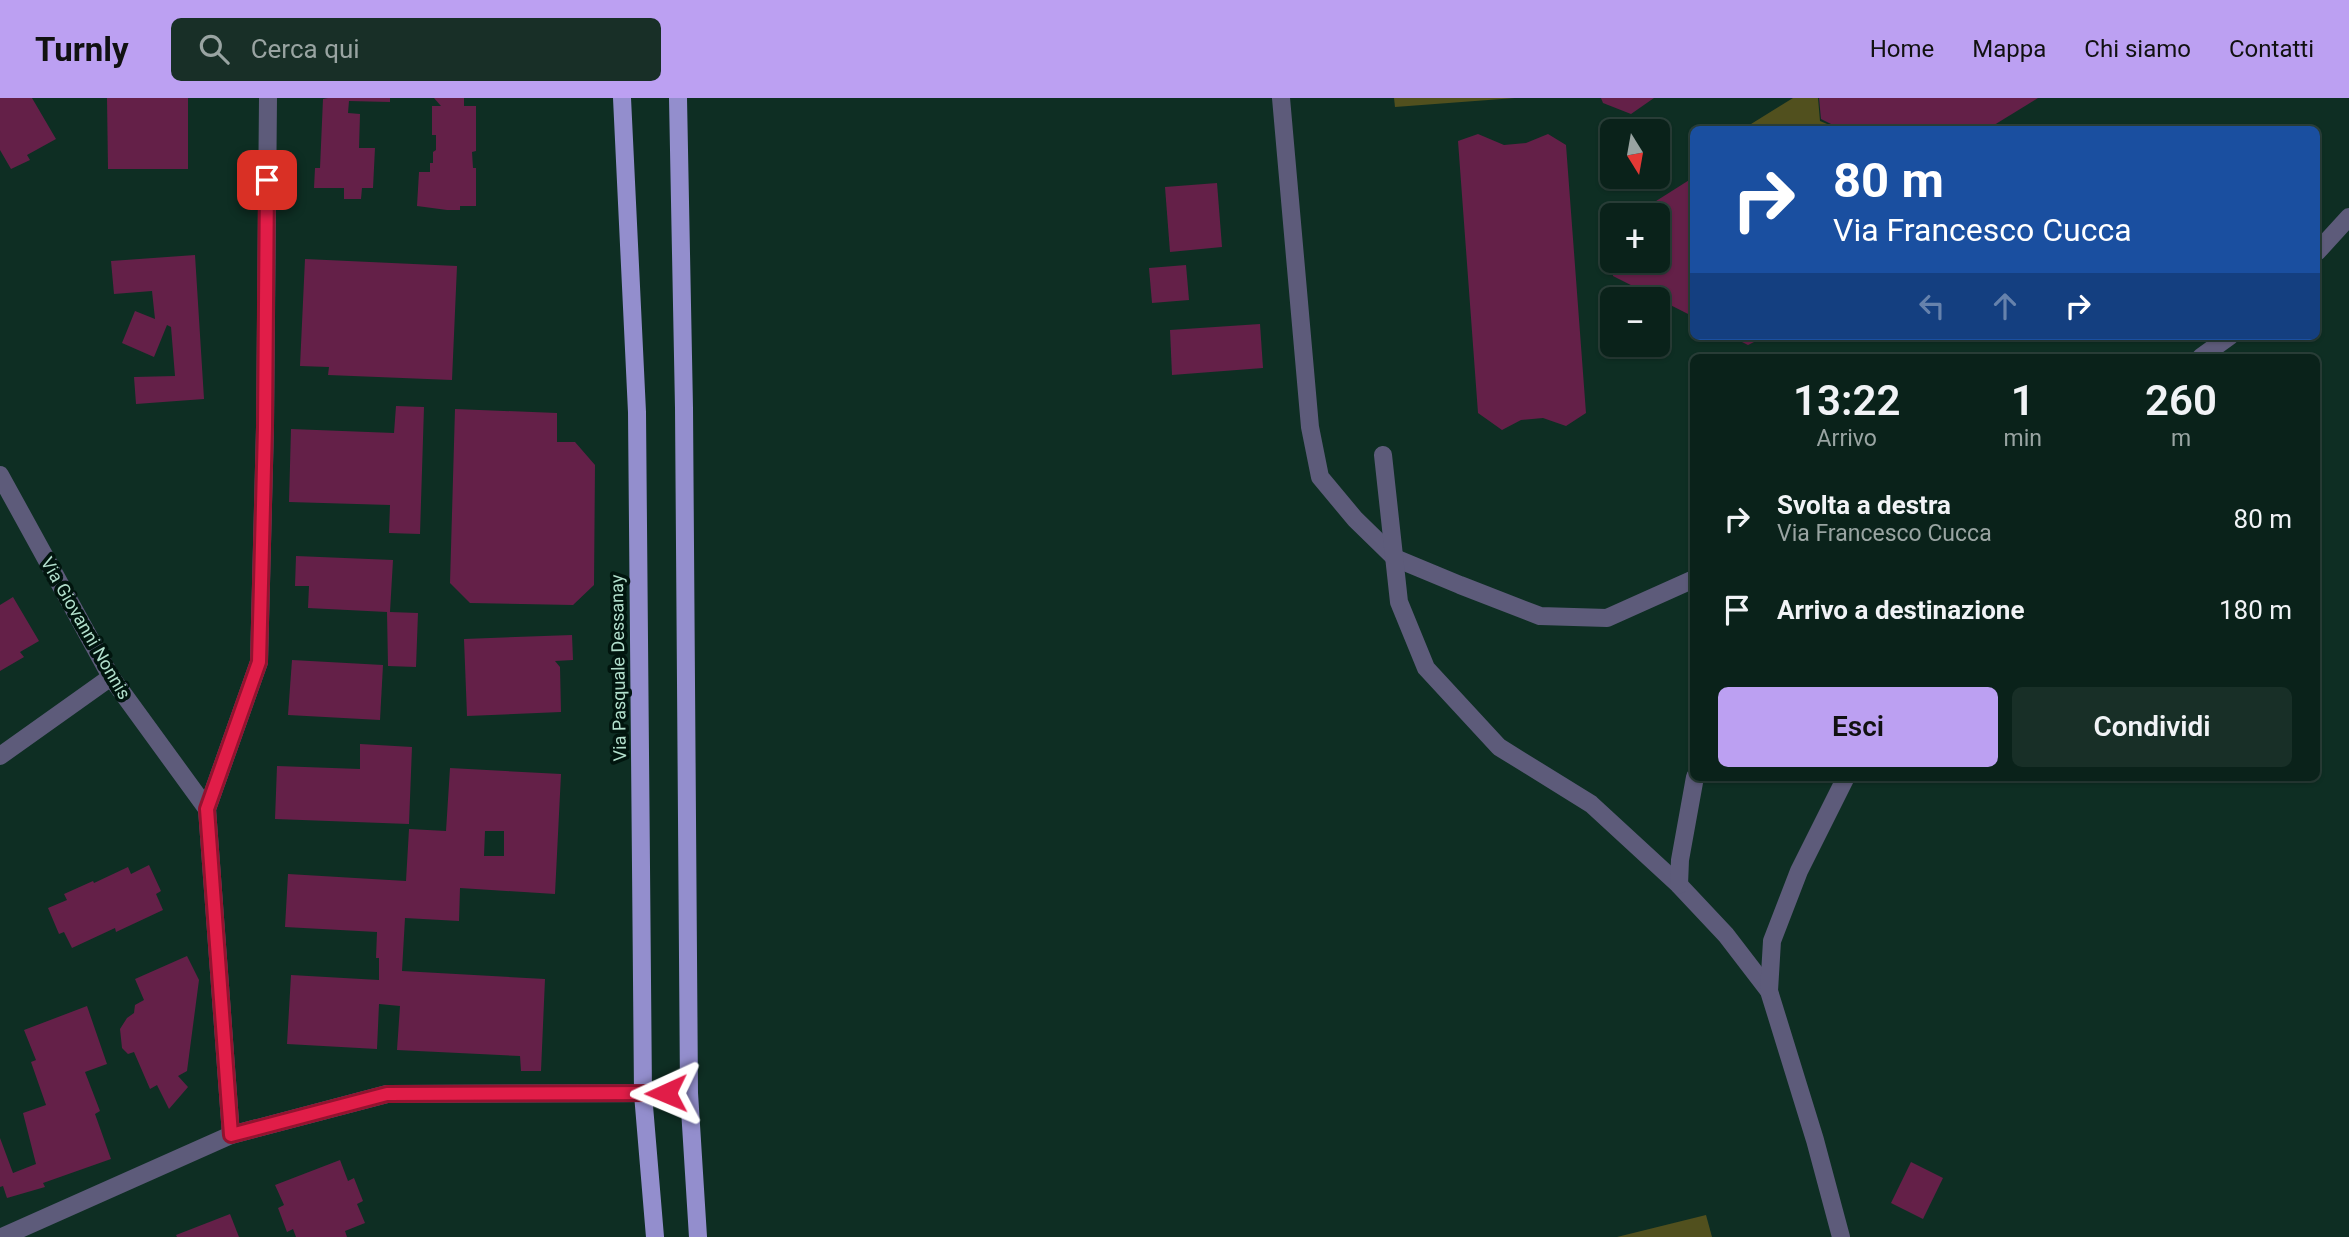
<!DOCTYPE html>
<html lang="it">
<meta charset="utf-8">
<style>
:root{--surface:#0a221a;--page:#182f27;--text:#f1f3f6;--muted:#99a4a2;--line:#2a3f39;--accent:#bca0f2}
body{margin:0;font-family:Roboto,sans-serif;background:var(--page);color:var(--text);height:100vh;display:flex;flex-direction:column;font-size:26px;white-space:nowrap}
*{box-sizing:border-box;margin:0}
p{font-size:23px;color:var(--muted)}
.icon{flex:none;width:38px;height:38px;fill:none;stroke:currentColor;stroke-width:2;stroke-linecap:round;stroke-linejoin:round}
.map{position:relative;flex:1;overflow:hidden}
.drawer{position:absolute;left:1690px;top:256px;width:630px;height:427px;display:flex;flex-direction:column;background:var(--surface);border-radius:10px;box-shadow:0 2px 5px #0004,0 0 0 2px var(--line)}
.drawer>*{flex:none}
.top-card{position:absolute;left:1690px;top:28px;width:630px;height:214px;border-radius:10px;box-shadow:0 2px 5px #0004,0 0 0 2px var(--line);background:#1a4fa0;color:#fff;overflow:hidden}
.needle{width:46px;rotate:169deg}
.tools{position:absolute;left:1600px;top:21px;display:grid;gap:14px}
.tools a{display:grid;place-items:center;width:70px;height:70px;border-radius:10px;background:var(--surface);box-shadow:0 2px 5px #0004,0 0 0 2px var(--line);font-size:35px}
.pin{position:absolute;display:grid;place-items:center;width:60px;height:60px;color:#fff;margin:-30px;border-radius:14px;box-shadow:0 4px 10px #0006}
.me{position:absolute;width:77px;margin:-38px;rotate:269deg;stroke-linejoin:round;filter:drop-shadow(0 0 5px #0008)}
.turn{display:flex;align-items:center;gap:24px;height:147px;padding:0 28px;font-size:32px}
.turn .icon{width:91px;height:91px;stroke-width:2.5}
.turn b{display:block;font-size:49px;line-height:60px}
.lanes{display:flex;align-items:center;height:66px;padding:0 28px;background:#0003;justify-content:center;gap:35px;direction:ltr}
.lanes .off{opacity:.35}
.eta{display:flex;justify-content:space-evenly;align-items:center;height:119px;text-align:center}
.eta b{font-size:42px;font-weight:600;line-height:49px}
.primary-button{display:flex;gap:14px;margin-top:auto;padding:14px 28px}
.primary-button a{flex:1;height:80px;border-radius:10px;background:var(--accent);color:#111;font-size:28px;font-weight:600;line-height:80px;text-align:center}
.primary-button a+a{background:var(--page);color:var(--text)}
ul{padding:0;list-style:none}
li{display:flex;align-items:center;gap:21px;height:91px;padding:0 28px}
li div{flex:1}
li b{display:block;font-size:26px}
li em{font-style:normal}
header{display:flex;align-items:center;gap:42px;box-sizing:border-box;height:98px;padding:0 35px;background:var(--accent);color:#111}
header strong{font-size:33px}
nav{display:flex;gap:38px;margin-inline-start:auto;font-size:24px}
.search{width:490px;height:63px;background:var(--page);display:flex;align-items:center;gap:18px;box-sizing:border-box;padding:0 24px;border-radius:10px;color:var(--muted);font-size:26px}
.map>svg:first-child{display:block}
</style>
<header>
<strong>Turnly</strong>
<div class="search"><svg class="icon" aria-label="search" viewBox="0 0 24 24"><circle cx="10" cy="10" r="6"/><path d="M15 15l6 6"/></svg>Cerca qui</div>
<nav><a>Home</a><a>Mappa</a><a>Chi siamo</a><a>Contatti</a></nav>
</header>
<div class="map">
<svg width="2349" height="1139" viewBox="0 0 2349 1139">
<rect width="100%" height="100%" fill="#0e2e23"/>
<g fill="#51501e">
<polygon points="1394,0 1515,0 1395,9"/>
<polygon points="1793,0 1818,0 1820,23 1839,31 1743,31"/>
<polygon points="1706,1117 1712,1139 1617,1139"/>
</g>
<g fill="#642048" fill-rule="evenodd">
<polygon points="0,0 32,0 56,41 27,57 30,62 11,71 0,52"/>
<polygon points="107,0 188,0 188,71 108,71"/>
<polygon points="328,0 390,0 390,4 349,3 348,15 360,16 359,50 375,50 373,90 362,90 361,101 344,101 344,90 314,90 315,70 320,70 323,1"/>
<polygon points="434,0 464,0 464,8 476,8 476,53 472,54 473,70 476,70 476,108 460,108 460,112 447,112 417,108 419,74 430,74 430,65 433,65 433,54 436,52 436,37 432,37 432,8 441,8"/>
<polygon points="1601,0 1654,0 1631,16 1603,5"/>
<polygon points="1819,0 2038,0 1986,32 1843,32 1821,21"/>
<polygon points="1478,36 1504,47 1526,45 1548,36 1566,47 1586,315 1566,328 1543,320 1521,322 1502,332 1478,315 1458,43"/>
<polygon points="1694,79 1694,219 1613,178 1611,163 1657,163 1657,117 1634,117"/>
<polygon points="1217,85 1222,149 1170,154 1165,89"/>
<polygon points="195,157 204,301 136,306 134,279 175,278 171,229 167,227 154,259 122,245 135,213 155,221 152,193 114,196 111,163"/>
<polygon points="305,161 457,168 452,282 328,277 329,269 300,268"/>
<polygon points="1186,167 1189,202 1152,205 1149,170"/>
<polygon points="1260,226 1263,270 1172,277 1170,232"/>
<polygon points="1730,238 1766,238 1748,247"/>
<polygon points="396,308 424,309 420,436 389,435 390,407 289,404 291,331 394,335"/>
<polygon points="455,311 557,315 557,344 575,344 595,367 594,487 573,507 470,505 450,485"/>
<polygon points="296,458 393,462 390,514 418,515 416,569 388,568 387,514 308,510 309,488 295,488"/>
<polygon points="13,499 39,543 20,554 24,559 0,573 0,507"/>
<polygon points="572,537 573,562 555,563 560,569 561,614 467,618 464,541"/>
<polygon points="292,562 383,567 380,622 288,617"/>
<polygon points="360,646 412,649 409,726 275,721 277,668 360,671"/>
<path d="M 450,670 L 561,676 L 555,796 L 460,790 L 459,823 L 405,820 L 402,873 L 545,881 L 541,973 L 521,973 L 520,958 L 397,952 L 400,908 L 379,906 L 377,951 L 287,946 L 291,877 L 379,882 L 379,860 L 376,860 L 377,834 L 285,829 L 288,776 L 406,783 L 409,731 L 446,733 ZM 485,733 L 504,733 L 504,758 L 484,758 Z"/>
<polygon points="149,767 161,793 156,796 163,812 116,834 115,830 72,850 64,834 59,836 48,810 67,802 64,796 93,783 94,785 128,769 131,776"/>
<polygon points="187,858 199,882 187,973 178,978 188,989 169,1011 157,987 150,991 134,954 128,956 122,950 120,931 127,920 134,915 135,907 144,902 135,881"/>
<polygon points="87,908 107,966 85,974 100,1013 95,1016 111,1061 43,1085 45,1089 7,1100 3,1088 0,1089 0,1040 13,1075 36,1066 23,1015 46,1007 31,964 36,962 24,932"/>
<polygon points="340,1062 348,1083 354,1080 363,1103 357,1106 365,1125 345,1133 347,1139 296,1139 293,1131 287,1134 278,1110 284,1107 275,1087"/>
<polygon points="1911,1064 1943,1080 1923,1121 1891,1105"/>
<polygon points="230,1116 239,1139 177,1139 176,1137"/>
</g>
<g fill="none" stroke-linecap="round" stroke-linejoin="round">
<g stroke="#5d5b7a" stroke-width="18">
<polyline points="1281,0 1310,329 1320,379 1355,421 1395,460 1460,487 1540,518 1607,520 1694,481"/>
<polyline points="2317,154 2349,119"/>
<polyline points="2201,259 2230,238"/>
<polyline points="1383,357 1399,504 1426,570 1499,649 1591,706 1679,787 1726,837 1769,893 1815,1042 1841,1139"/>
<polyline points="0,377 111,579 207,711"/>
<polyline points="0,658 111,579"/>
<polyline points="1679,787 1680,762 1695,679"/>
<polyline points="1769,893 1772,843 1799,773 1846,679"/>
<polyline points="231,1037 207,711 259,564 265,329 268,0"/>
<polyline points="2,1139 231,1037 387,996 689,995"/>
</g>
<g stroke="#938ecd" stroke-width="18">
<polyline points="622,0 637,314 643,996 655,1139"/>
<polyline points="678,0 684,310 689,995 698,1139"/>
</g>
</g>
<g fill="none" stroke-linecap="round" stroke-linejoin="round">
<defs>
<polyline id="route" points="267,82 265,329 259,564 207,711 231,1037 387,996 666,995"/>
</defs>
<use href="#route" stroke="#92132f" stroke-width="18"/>
<use href="#route" stroke="#e11d48" stroke-width="12"/>
</g>
<g text-anchor="middle" dominant-baseline="central" stroke-width="7" stroke-linejoin="round" paint-order="stroke">
<g font-size="18" fill="#b2dfcc" stroke="#01150e">
<text transform="translate(86 530) rotate(60)">Via Giovanni Nonnis</text>
<text transform="translate(618 570) rotate(-91)">Via Pasquale Dessanay</text>
</g>
</g>
</svg>
<div class="tools">
<a><svg class="needle" viewBox="-14 -14 28 28"><path d="M0-13l5 13h-10z" fill="#e53935"/><path d="M0 13l5-13h-10z" fill="#99a4a2"/></svg></a>
<a>+</a>
<a>−</a>
</div>
<div class="pin" style="left:267px;top:82px;background:#d93025"><svg class="icon" aria-label="arrive" viewBox="0 0 24 24"><path d="M6 21V4h12l-3 4 3 4H6"/></svg></div>
<svg class="me" style="left:666px;top:995px" viewBox="-20 -20 40 40"><path d="M0-17L14 15 0 8-14 15z" fill="#e11d48" stroke="#fff" stroke-width="4"/></svg>
<div class="top-card">
<div class="turn"><svg class="icon" aria-label="right" viewBox="0 0 24 24"><path d="M7 20v-9h11M14 6l5 5-5 5"/></svg><div><b>80 m</b>Via Francesco Cucca</div></div>
<div class="lanes"><svg class="icon off" aria-label="left" viewBox="0 0 24 24"><path d="M17 20v-9H6M10 6l-5 5 5 5"/></svg><svg class="icon off" aria-label="ahead" viewBox="0 0 24 24"><path d="M12 20V5M6 11l6-6 6 6"/></svg><svg class="icon" aria-label="right" viewBox="0 0 24 24"><path d="M7 20v-9h11M14 6l5 5-5 5"/></svg></div>
</div>
<section class="drawer">
<div class="eta">
<div><b>13:22</b><p>Arrivo</p></div>
<div><b>1</b><p>min</p></div>
<div><b>260</b><p>m</p></div>
</div>
<ul>
<li><svg class="icon" aria-label="right" viewBox="0 0 24 24"><path d="M7 20v-9h11M14 6l5 5-5 5"/></svg><div><b>Svolta a destra</b><p>Via Francesco Cucca</p></div><em>80 m</em></li>
<li><svg class="icon" aria-label="arrive" viewBox="0 0 24 24"><path d="M6 21V4h12l-3 4 3 4H6"/></svg><div><b>Arrivo a destinazione</b></div><em>180 m</em></li>
</ul>
<div class="primary-button"><a>Esci</a><a>Condividi</a></div>
</section>
</div>
